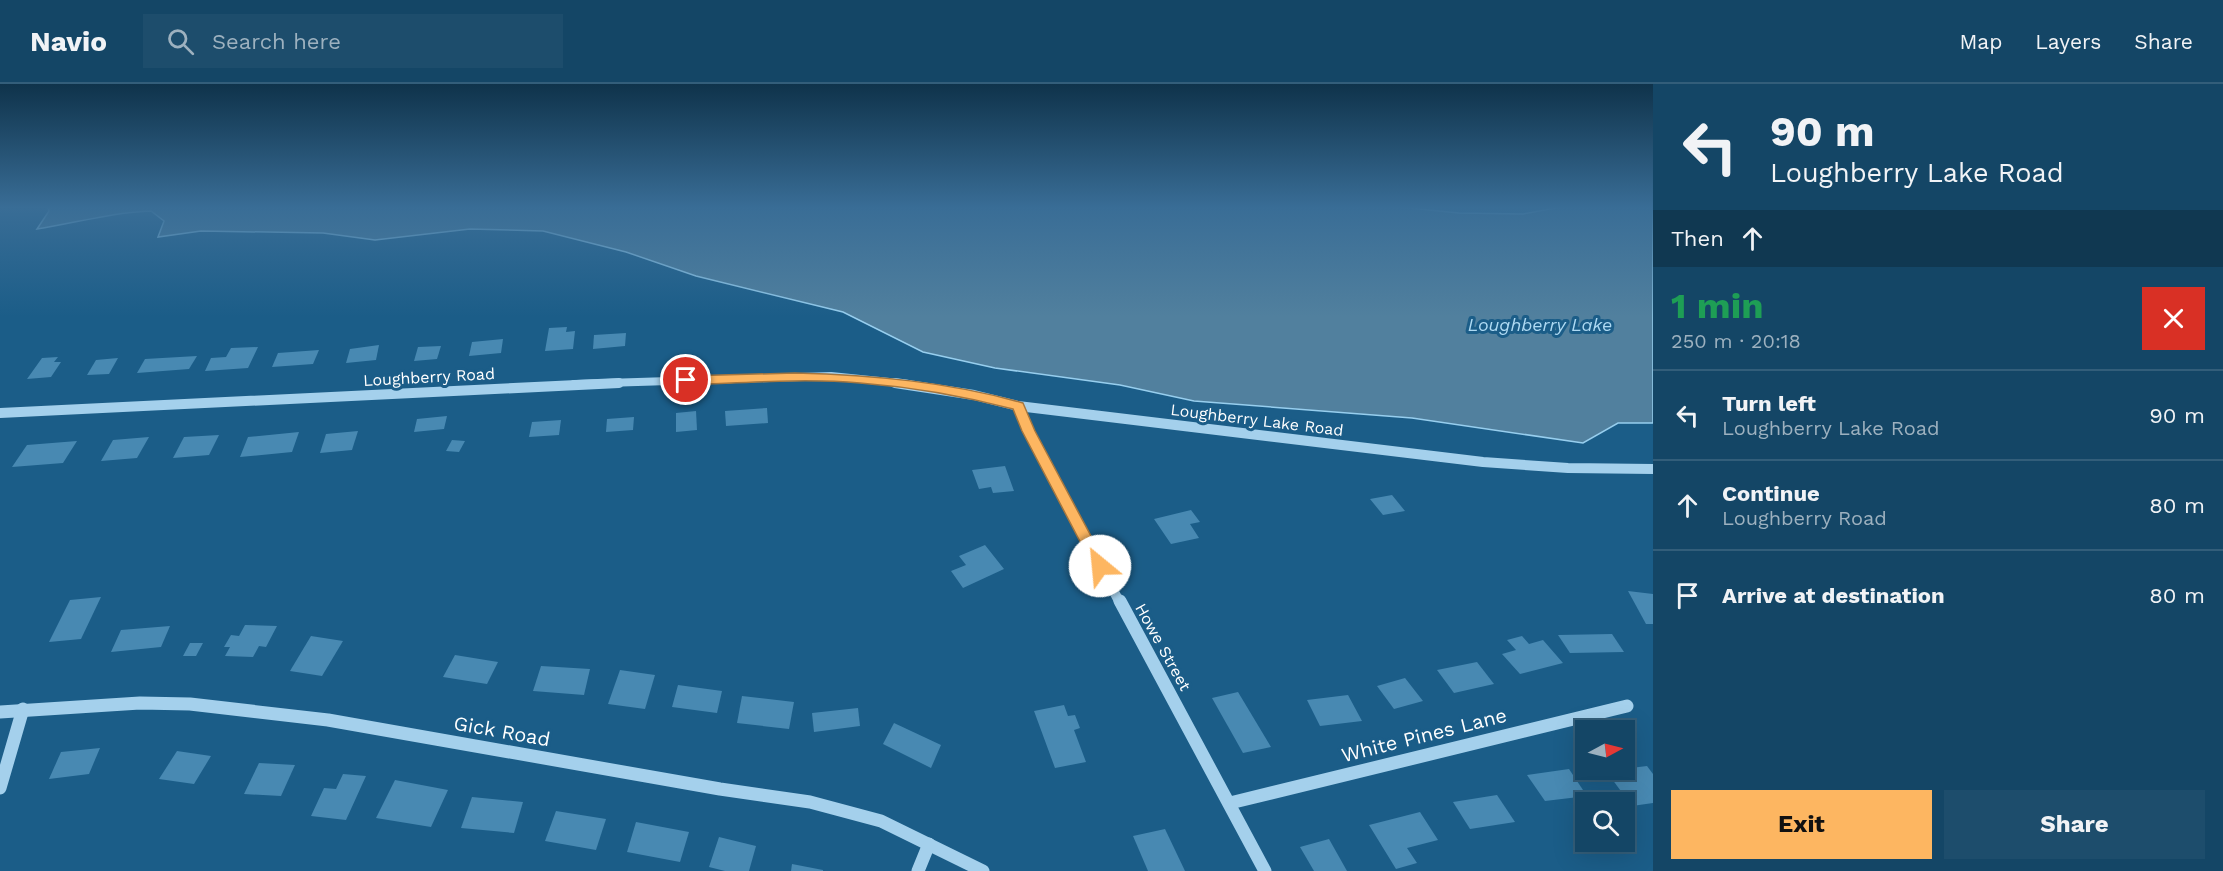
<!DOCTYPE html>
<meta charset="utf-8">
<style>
:root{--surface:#144666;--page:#1d4d6c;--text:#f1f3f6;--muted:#9db1bf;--line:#335e7a;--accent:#fdb661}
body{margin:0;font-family:"Work Sans",sans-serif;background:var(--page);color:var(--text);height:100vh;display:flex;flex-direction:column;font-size:22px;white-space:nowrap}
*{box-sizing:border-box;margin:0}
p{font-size:20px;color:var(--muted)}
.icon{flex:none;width:33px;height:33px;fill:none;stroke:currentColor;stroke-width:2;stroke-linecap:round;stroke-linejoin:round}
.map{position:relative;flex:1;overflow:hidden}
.sheet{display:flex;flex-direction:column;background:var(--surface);width:570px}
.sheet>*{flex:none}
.top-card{background:#144666;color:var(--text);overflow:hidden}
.needle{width:39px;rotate:83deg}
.buttons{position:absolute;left:1575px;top:636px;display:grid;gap:12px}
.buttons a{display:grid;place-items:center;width:60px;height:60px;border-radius:0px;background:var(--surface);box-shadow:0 6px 24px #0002,0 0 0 2px var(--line);font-size:30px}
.pin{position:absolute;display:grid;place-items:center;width:51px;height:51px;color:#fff;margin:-26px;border:3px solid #fff;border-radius:50%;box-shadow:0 2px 6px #0007}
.me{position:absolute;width:66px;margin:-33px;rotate:332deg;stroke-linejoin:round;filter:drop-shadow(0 0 4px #0008)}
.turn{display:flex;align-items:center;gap:21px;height:126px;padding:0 18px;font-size:27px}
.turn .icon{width:78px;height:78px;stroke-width:2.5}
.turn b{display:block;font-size:42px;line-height:51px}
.then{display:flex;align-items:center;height:57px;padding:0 18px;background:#0003;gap:12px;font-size:22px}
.round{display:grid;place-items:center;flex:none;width:63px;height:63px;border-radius:0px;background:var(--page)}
.overview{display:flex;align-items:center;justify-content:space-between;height:102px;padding:0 18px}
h1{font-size:36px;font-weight:700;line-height:45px;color:#1e9e55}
.action{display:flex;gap:12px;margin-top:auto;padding:12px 18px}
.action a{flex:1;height:69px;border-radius:0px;background:var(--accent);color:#111;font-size:24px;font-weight:700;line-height:69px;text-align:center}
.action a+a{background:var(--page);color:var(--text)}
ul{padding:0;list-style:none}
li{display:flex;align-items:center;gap:18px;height:90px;padding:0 18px;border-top:2px solid var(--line)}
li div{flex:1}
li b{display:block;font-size:22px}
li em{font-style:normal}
header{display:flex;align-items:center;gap:36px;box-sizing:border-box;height:84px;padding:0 30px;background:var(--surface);border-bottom:2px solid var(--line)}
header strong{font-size:28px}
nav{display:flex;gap:33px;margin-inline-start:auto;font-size:21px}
.search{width:420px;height:54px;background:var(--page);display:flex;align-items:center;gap:15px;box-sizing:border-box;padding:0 21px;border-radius:0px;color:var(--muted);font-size:22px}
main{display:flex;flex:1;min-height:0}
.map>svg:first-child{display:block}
</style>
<header>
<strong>Navio</strong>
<div class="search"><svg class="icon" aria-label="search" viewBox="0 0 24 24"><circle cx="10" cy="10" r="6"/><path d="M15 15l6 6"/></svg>Search here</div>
<nav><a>Map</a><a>Layers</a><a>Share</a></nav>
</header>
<main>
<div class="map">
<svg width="1653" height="787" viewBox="0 0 1653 787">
<rect width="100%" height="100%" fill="#1b5d88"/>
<polygon fill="#2b76a5" points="1400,123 1561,123 1523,130 1459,129"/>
<path fill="#51809e" stroke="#97ceee" stroke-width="1.5" d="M 48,123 L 1400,123 L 1459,129 L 1523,130 L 1561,123 L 1653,123 L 1653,339 L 1618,339 L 1583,359 L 1412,334 L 1194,317 L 1120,301 L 995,284 L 923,268 L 843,228 L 696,192 L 626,168 L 543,147 L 470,145 L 375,156 L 323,149 L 201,147 L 158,153 L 164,137 L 151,127 C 113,128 76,139 37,145 L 49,127 Z"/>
<g fill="#4889b2">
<polygon points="567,243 566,248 575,247 573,265 545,267 549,244"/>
<polygon points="626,249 625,262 593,265 594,251"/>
<polygon points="503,255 501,269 469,272 472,258"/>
<polygon points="379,261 376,276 346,279 350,265"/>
<polygon points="441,262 437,275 414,277 418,263"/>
<polygon points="258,263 248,284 205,287 211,274 226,273 231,264"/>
<polygon points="319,266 313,280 272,283 278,269"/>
<polygon points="197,272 189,285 137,289 145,275"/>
<polygon points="58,273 54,278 61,278 51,293 27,295 42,274"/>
<polygon points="118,274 109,290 87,291 96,276"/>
<polygon points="767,324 768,339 726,342 725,327"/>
<polygon points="696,327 697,346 676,348 676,329"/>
<polygon points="447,332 444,345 414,348 417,335"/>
<polygon points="634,333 633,346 606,348 607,335"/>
<polygon points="561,336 559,351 529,353 532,338"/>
<polygon points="358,347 352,366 320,369 326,350"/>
<polygon points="299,348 292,368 240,373 248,353"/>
<polygon points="219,351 209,371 173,374 184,353"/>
<polygon points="149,353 137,374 101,377 113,356"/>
<polygon points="452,356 465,357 459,368 446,367"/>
<polygon points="77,357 63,379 12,383 27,361"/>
<polygon points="1005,382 1014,407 993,409 991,403 979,405 972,386"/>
<polygon points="1392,411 1405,427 1383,431 1370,415"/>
<polygon points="1191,426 1200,438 1190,440 1199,454 1171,460 1154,435"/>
<polygon points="985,461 1004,485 963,504 951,487 966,481 959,472"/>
<polygon points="1628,507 1653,510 1653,540 1646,540"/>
<polygon points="101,513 81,555 49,558 70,516"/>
<polygon points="245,541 277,542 266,563 259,562 253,573 225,572 230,563 224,563 231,551 239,552"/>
<polygon points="170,542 161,563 111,568 121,546"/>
<polygon points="1612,550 1624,568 1570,569 1558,551"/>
<polygon points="311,552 343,557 322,592 290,587"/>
<polygon points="1522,552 1529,560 1543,556 1563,579 1520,590 1502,570 1516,566 1507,556"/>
<polygon points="190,559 203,559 196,572 183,572"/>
<polygon points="455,571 498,578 487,600 443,593"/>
<polygon points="1477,578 1494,600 1454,609 1437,586"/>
<polygon points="541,582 590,585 584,611 533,607"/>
<polygon points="620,586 655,591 645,625 608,620"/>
<polygon points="1405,594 1423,617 1394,625 1377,602"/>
<polygon points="678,601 722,607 717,629 672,623"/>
<polygon points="1238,608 1271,663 1243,669 1212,614"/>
<polygon points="1348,611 1362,637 1320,642 1307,616"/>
<polygon points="742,612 794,618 789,645 737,639"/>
<polygon points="1064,621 1068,632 1075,631 1080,644 1074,646 1086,678 1055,684 1034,627"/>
<polygon points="858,624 860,642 814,648 812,629"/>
<polygon points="894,639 941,661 931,684 883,660"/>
<polygon points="100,664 89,690 49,695 61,668"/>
<polygon points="177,667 211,672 194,700 159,695"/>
<polygon points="259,679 295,681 281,712 244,710"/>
<polygon points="1647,682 1653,690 1653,719 1632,722 1606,687"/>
<polygon points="1569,685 1587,712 1545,717 1527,691"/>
<polygon points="343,690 366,692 346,736 311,732 324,704 336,705"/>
<polygon points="395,696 448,706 431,743 376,734"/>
<polygon points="1497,711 1515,738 1470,745 1453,718"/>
<polygon points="472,713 523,718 514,749 461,744"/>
<polygon points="556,727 606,735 596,766 545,757"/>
<polygon points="1420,728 1438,756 1407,764 1417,779 1396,785 1369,741"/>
<polygon points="636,738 689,748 680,778 627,768"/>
<polygon points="1165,745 1185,787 1148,787 1133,752"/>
<polygon points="719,753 756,762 749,787 725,787 709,783"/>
<polygon points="1329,755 1347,787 1314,787 1300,763"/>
<polygon points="792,780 823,786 823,787 791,787"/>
</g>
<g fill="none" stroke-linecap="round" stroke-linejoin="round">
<polyline stroke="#a4d0ec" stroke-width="8" points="574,300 831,292 909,300"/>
<g stroke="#a4d0ec" stroke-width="10">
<polyline points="895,299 974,311 1018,322 1483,378 1568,384 1653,385"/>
<polyline points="1018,322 1028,347 1120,519"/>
<polyline points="0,329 619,299"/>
</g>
<g stroke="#a4d0ec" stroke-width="13">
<polyline points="1120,517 1265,787"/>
<polyline points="0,628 140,619 190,620 328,636 720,705 810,718 881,737 983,787"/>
<polyline points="0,704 23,625"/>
<polyline points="1230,719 1627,622"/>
<polyline points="918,787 929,760"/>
</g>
</g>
<linearGradient id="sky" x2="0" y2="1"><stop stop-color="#0f334b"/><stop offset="0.53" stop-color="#396d96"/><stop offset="1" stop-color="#396d96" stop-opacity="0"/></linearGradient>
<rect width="1653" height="233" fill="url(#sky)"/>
<path fill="#fdb661" stroke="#a4763f" stroke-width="1.5" d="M 795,289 C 873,291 949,298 1023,319 L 1035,347 L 1107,482 L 1105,486 L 1095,486 L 1022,347 L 1013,325 C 963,312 912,303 860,299 C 803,294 744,299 686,301 L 680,296 L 686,292 Z"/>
<g text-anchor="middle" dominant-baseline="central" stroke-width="6" stroke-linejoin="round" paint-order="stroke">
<g font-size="16" fill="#fff" stroke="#1b5d88">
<text transform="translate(429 293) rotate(-3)">Loughberry Road</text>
<text transform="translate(1257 336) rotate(7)">Loughberry Lake Road</text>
<text transform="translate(1163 563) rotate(61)">Howe Street</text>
</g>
<g font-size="18" font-style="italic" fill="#afdaf3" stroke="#1b5d88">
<text x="1540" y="240">Loughberry Lake</text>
</g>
<g font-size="20" fill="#fff" stroke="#1b5d88">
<text transform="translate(502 647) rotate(10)">Gick Road</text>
<text transform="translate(1424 651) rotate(-14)">White Pines Lane</text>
</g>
</g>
</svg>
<div class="buttons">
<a><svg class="needle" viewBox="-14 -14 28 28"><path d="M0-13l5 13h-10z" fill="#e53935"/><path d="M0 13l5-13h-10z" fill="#9db1bf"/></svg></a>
<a><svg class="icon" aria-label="search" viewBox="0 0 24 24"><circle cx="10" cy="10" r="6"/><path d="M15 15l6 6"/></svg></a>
</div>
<div class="pin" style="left:686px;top:296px;background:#d93025"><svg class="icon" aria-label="arrive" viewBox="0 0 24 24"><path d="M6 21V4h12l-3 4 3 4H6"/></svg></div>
<svg class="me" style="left:1100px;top:482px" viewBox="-20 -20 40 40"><circle r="19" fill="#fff"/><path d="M0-13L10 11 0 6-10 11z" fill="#fdb661"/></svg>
</div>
<section class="sheet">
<div class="top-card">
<div class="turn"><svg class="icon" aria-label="left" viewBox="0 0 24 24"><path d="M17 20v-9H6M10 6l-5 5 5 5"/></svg><div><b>90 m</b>Loughberry Lake Road</div></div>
<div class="then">Then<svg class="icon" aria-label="ahead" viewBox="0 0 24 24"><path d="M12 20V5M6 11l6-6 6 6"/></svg></div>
</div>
<div class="overview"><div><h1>1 min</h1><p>250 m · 20:18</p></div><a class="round" style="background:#d93025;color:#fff"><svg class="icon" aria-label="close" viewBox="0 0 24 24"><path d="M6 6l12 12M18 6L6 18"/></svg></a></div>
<ul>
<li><svg class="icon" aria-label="left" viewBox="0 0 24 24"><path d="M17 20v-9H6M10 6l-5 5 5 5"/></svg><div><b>Turn left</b><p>Loughberry Lake Road</p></div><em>90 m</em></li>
<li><svg class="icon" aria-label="ahead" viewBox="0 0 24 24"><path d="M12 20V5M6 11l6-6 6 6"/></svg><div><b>Continue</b><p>Loughberry Road</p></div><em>80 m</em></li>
<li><svg class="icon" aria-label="arrive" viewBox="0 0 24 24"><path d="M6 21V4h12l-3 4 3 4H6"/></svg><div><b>Arrive at destination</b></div><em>80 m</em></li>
</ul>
<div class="action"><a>Exit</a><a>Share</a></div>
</section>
</main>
